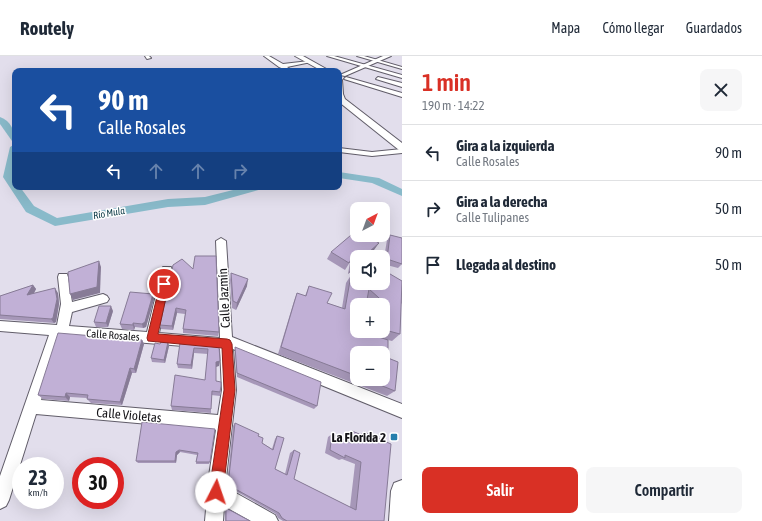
<!DOCTYPE html>
<html lang="es">
<meta charset="utf-8">
<style>
:root{--surface:#fff;--page:#f6f6f7;--text:#1f2937;--muted:#747a83;--line:#e0e1e3;--accent:#d93025}
body{margin:0;font-family:"Asap Condensed",sans-serif;background:var(--page);color:var(--text);height:100vh;display:flex;flex-direction:column;font-size:15px;white-space:nowrap}
*{box-sizing:border-box;margin:0}
p{font-size:13px;color:var(--muted)}
.icon{flex:none;width:22px;height:22px;fill:none;stroke:currentColor;stroke-width:2;stroke-linecap:round;stroke-linejoin:round}
.map{position:relative;flex:1;overflow:hidden}
.drawer{display:flex;flex-direction:column;background:var(--surface);width:360px}
.drawer>*{flex:none}
.banner{position:absolute;left:12px;top:12px;width:330px;height:122px;border-radius:8px;box-shadow:0 4px 16px #0002;background:#1a4fa0;color:#fff;overflow:hidden}
.needle{width:26px;rotate:41deg}
.controls{position:absolute;left:350px;top:146px;display:grid;gap:8px}
.controls a{display:grid;place-items:center;width:40px;height:40px;border-radius:8px;background:var(--surface);box-shadow:0 4px 16px #0002;font-size:20px}
.speed{position:absolute;left:12px;top:401px;display:flex;gap:8px;font-size:20px;font-weight:700;text-align:center}
.speed>*{display:grid;place-content:center;width:52px;height:52px;border-radius:50%;background:var(--surface);box-shadow:0 4px 16px #0002;line-height:1}
.speed small{font-size:10px;font-weight:400}
.speed .limit{border:6px solid #d22;background:#fff;color:#111}
.pin{position:absolute;display:grid;place-items:center;width:34px;height:34px;color:#fff;margin:-17px;border:2px solid #fff;border-radius:50%;box-shadow:0 1px 4px #0007}
.me{position:absolute;width:44px;margin:-22px;rotate:4deg;stroke-linejoin:round;filter:drop-shadow(0 0 3px #0008)}
.turn{display:flex;align-items:center;gap:14px;height:84px;padding:0 20px;font-size:18px}
.turn .icon{width:52px;height:52px;stroke-width:2.5}
.turn b{display:block;font-size:28px;line-height:34px}
.lanes{display:flex;align-items:center;height:38px;padding:0 20px;background:#0003;justify-content:center;gap:20px;direction:ltr}
.lanes .off{opacity:.35}
.round{display:grid;place-items:center;flex:none;width:42px;height:42px;border-radius:8px;background:var(--page)}
.summary{display:flex;align-items:center;justify-content:space-between;height:68px;padding:0 20px}
h1{font-size:24px;font-weight:600;line-height:30px;color:var(--accent)}
.cta{display:flex;gap:8px;margin-top:auto;padding:8px 20px}
.cta a{flex:1;height:46px;border-radius:8px;background:var(--accent);color:#fff;font-size:16px;font-weight:600;line-height:46px;text-align:center}
.cta a+a{background:var(--page);color:var(--text)}
ul{padding:0;list-style:none}
li{display:flex;align-items:center;gap:12px;height:56px;padding:0 20px;border-top:1px solid var(--line)}
li div{flex:1}
li b{display:block;font-size:15px}
li em{font-style:normal}
header{display:flex;align-items:center;gap:24px;box-sizing:border-box;height:56px;padding:0 20px;background:var(--surface);border-bottom:1px solid var(--line)}
header strong{font-size:19px}
nav{display:flex;gap:22px;margin-inline-start:auto;font-size:14px}
main{display:flex;flex:1;min-height:0}
.map>svg:first-child{display:block}
</style>
<header>
<strong>Routely</strong>
<nav><a>Mapa</a><a>Cómo llegar</a><a>Guardados</a></nav>
</header>
<main>
<div class="map">
<svg width="402" height="465" viewBox="0 0 402 465">
<rect width="100%" height="100%" fill="#e2deec"/>
<g fill="none" stroke-linecap="round" stroke-linejoin="round">
<g fill="#89baca" fill-rule="evenodd">
<path d="M 0,61 C 11,65 15,75 15,86 L 12,85 L 0,68 Z"/>
<polygon points="15,88 15,113 13,121 15,123 15,131 20,131 34,150 57,162 168,143 205,141 245,131 264,131 262,133 205,149 168,151 55,170 26,156 3,121 10,91"/>
<polygon points="339,116 379,122 402,133 402,140 372,127 339,122"/>
</g>
<defs>
<g id="minor">
<polygon points="145,0 149,0 151,2 147,3"/>
<polygon points="264,0 269,0 283,8 309,5 311,6 287,11 293,15 288,15 279,11"/>
<polygon points="327,0 334,0 402,19 402,22"/>
<polygon points="357,0 364,0 402,11 402,13"/>
<polygon points="346,21 402,37 402,41 344,23"/>
<polygon points="378,21 402,27 402,31 376,23"/>
<polygon points="339,92 372,96 402,93 402,97 372,100 339,96"/>
<path d="M 221,182 L 226,185 L 232,281 L 402,348 L 402,362 L 233,293 L 236,334 L 225,431 L 275,459 L 278,465 L 251,465 L 224,450 L 223,465 L 205,465 L 209,420 L 216,374 L 36,358 L 9,444 L 6,450 L 0,453 L 0,420 L 49,279 L 0,275 L 0,265 L 57,269 L 61,248 L 58,221 L 59,218 L 67,218 L 68,221 L 72,246 L 103,238 L 107,240 L 109,243 L 107,246 L 72,256 L 69,270 L 147,276 L 162,214 L 163,211 L 171,211 L 172,214 L 159,277 L 220,282 L 216,185 ZM 61,280 L 220,293 L 222,334 L 218,359 L 41,344 Z"/>
</g>
<g id="major">
<polygon points="295,0 303,0 330,15 322,15"/>
<polygon points="383,0 391,0 345,20 340,19"/>
<polygon points="339,22 342,24 343,38 345,43 402,87 402,95 399,94 339,46"/>
<polygon points="402,424 402,465 389,465 391,435 394,427"/>
</g>
</defs>
<use href="#minor" stroke="#615d69" stroke-width="2"/>
<use href="#major" stroke="#615d69" stroke-width="2"/>
<use href="#minor" fill="#fff" fill-rule="evenodd"/>
<use href="#major" fill="#fff" fill-rule="evenodd"/>
</g>
<g fill="#a697b8" fill-rule="evenodd">
<polygon points="357,160 357,173 353,171 355,164"/>
<polygon points="390,179 402,208 398,212 383,208 387,184"/>
<polygon points="374,194 370,197 357,201 357,210 348,218 350,206 345,214 327,203 331,196"/>
<polygon points="193,213 219,276 218,280 183,277 183,273 185,258 177,257 173,274 161,273 160,269"/>
<polygon points="231,217 247,230 236,254 232,252 230,224"/>
<path d="M 351,219 L 373,228 L 402,225 L 402,247 L 401,248 L 400,278 L 392,285 L 380,282 L 388,302 L 395,335 L 387,340 L 278,298 L 294,245 L 297,237 L 305,240 L 309,230 L 327,247 L 342,252 L 346,227 ZM 367,244 L 372,249 L 383,249 L 383,275 L 379,275 L 378,281 L 363,276 ZM 357,297 L 383,323 L 357,323 Z"/>
<polygon points="33,229 36,233 34,237 58,237 59,248 56,266 54,267 0,263 0,240"/>
<polygon points="154,243 146,271 143,272 135,271 134,274 122,273 120,268"/>
<polygon points="113,255 108,271 96,271 94,266"/>
<polygon points="142,284 144,288 136,317 132,317 122,349 91,347 87,343 87,342 70,341 69,345 43,343 38,339"/>
<polygon points="168,286 169,290 165,307 152,306 151,302 160,288"/>
<polygon points="180,287 219,290 219,310 216,310 216,325 221,330 220,340 211,339 211,357 172,354 171,350 205,324 208,298 194,297 192,313 178,312 177,308"/>
<polygon points="235,291 317,350 314,353 237,321 235,295"/>
<polygon points="235,367 258,380 262,387 272,393 275,383 277,380 275,413 285,418 290,397 294,394 294,423 350,451 355,408 342,403 339,404 325,397 328,381 332,378 346,384 347,378 352,375 360,378 364,376 384,465 283,465 278,462 276,458 227,430 233,370"/>
<polygon points="215,373 209,408 196,408 197,399 180,396 177,399 176,407 138,407 136,405"/>
<polygon points="225,452 226,452 250,465 225,465"/>
</g>
<g fill="#877b96">
<polygon points="379,187 374,194 367,201 369,196"/>
<polygon points="99,205 101,211 100,237 73,244 70,238"/>
<polygon points="357,206 357,210 348,218 352,211"/>
<polygon points="248,223 247,230 236,254 237,247"/>
<polygon points="33,229 36,233 31,243 27,239"/>
<polygon points="55,232 58,237 59,248 56,266 54,267 51,263"/>
<polygon points="153,238 154,243 146,271 143,272 142,268"/>
<polygon points="111,250 113,255 108,271 106,267"/>
<polygon points="176,252 177,257 173,274 172,270"/>
<polygon points="133,267 135,271 134,274 133,269"/>
<polygon points="142,284 144,288 136,317 134,313"/>
<polygon points="168,286 169,290 165,307 164,304"/>
<polygon points="194,292 194,297 192,313 191,309"/>
<polygon points="220,305 219,310 216,311 216,306"/>
<polygon points="130,312 132,317 122,349 120,346"/>
<polygon points="66,337 70,341 69,345 65,341"/>
<polygon points="179,394 180,396 177,399 176,407 175,405 176,396"/>
</g>
<g fill="#c1b0d6" stroke="#877b96">
<polygon points="357,174 357,179 365,179 379,187 369,196 376,201 357,201 357,206 352,211 354,198 349,207 331,196"/>
<polygon points="390,179 402,182 402,208 387,203"/>
<polygon points="195,200 216,200 219,276 183,273 186,254 176,252 172,270 160,269 173,209 182,203 193,213"/>
<polygon points="99,205 97,231 70,238 68,216"/>
<polygon points="385,215 402,225 400,278 385,274 388,250 369,233 366,249 357,249 357,275 363,275 363,276 388,284 388,302 398,306 395,335 365,323 383,323 383,297 357,297 357,320 281,291 297,237 306,240 309,230 332,237 327,247 345,253 351,219 354,216 357,218 357,227 371,227 373,228 374,227 383,227 383,217"/>
<polygon points="231,217 248,223 237,247 233,245"/>
<polygon points="33,229 27,239 55,232 57,243 53,262 51,263 0,259 0,240"/>
<polygon points="130,236 153,238 145,266 142,268 133,267 133,269 120,268"/>
<polygon points="99,250 111,250 106,267 94,266"/>
<polygon points="58,277 142,284 134,313 130,312 120,346 87,343 88,339 66,337 65,341 38,339"/>
<polygon points="161,286 168,286 164,304 151,302 155,287 160,288"/>
<polygon points="180,287 219,290 220,305 216,306 216,325 221,326 221,330 220,336 212,335 211,353 171,350 175,319 205,324 208,293 194,292 191,309 177,308"/>
<polygon points="235,291 321,326 317,350 237,317"/>
<polygon points="142,366 215,373 210,406 196,406 198,397 179,394 176,396 175,405 136,405"/>
<polygon points="235,367 259,378 258,380 263,382 262,387 273,394 277,380 284,382 275,413 287,419 294,394 300,397 294,423 356,454 361,406 345,399 345,402 330,394 332,378 351,387 352,375 364,380 364,376 391,388 384,465 287,465 282,462 279,457 228,429"/>
<polygon points="226,452 250,465 226,465"/>
</g>
<polygon fill="#d93025" stroke="#8d1f18" points="164,224 169,228 158,278 227,283 230,284 232,288 235,334 223,436 221,441 216,443 211,441 209,436 224,334 222,292 148,285 147,282 160,228"/>
<rect fill="#257fad" stroke="#fff" stroke-width="1.5" x="390" y="377" width="8" height="8" rx="2"/>
<g text-anchor="middle" dominant-baseline="central" stroke-width="3" stroke-linejoin="round" paint-order="stroke">
<g font-size="10" font-style="italic" fill="#0c3a46" stroke="#fff">
<text transform="translate(109 157) rotate(-10)">Río Mula</text>
</g>
<g font-size="11" fill="#131216" stroke="#fff">
<text transform="translate(113 279) rotate(4)">Calle Rosales</text>
</g>
<g font-size="13" fill="#131216" stroke="#fff">
<text transform="translate(224 242) rotate(-93)">Calle Jazmín</text>
<text transform="translate(129 359) rotate(5)">Calle Violetas</text>
</g>
<g font-size="13" font-weight="bold" fill="#131216" stroke="#fff" text-anchor="end">
<text x="386" y="381">La Florida 2</text>
</g>
</g>
</svg>
<div class="controls">
<a><svg class="needle" viewBox="-14 -14 28 28"><path d="M0-13l5 13h-10z" fill="#e53935"/><path d="M0 13l5-13h-10z" fill="#747a83"/></svg></a>
<a><svg class="icon" aria-label="sound" viewBox="0 0 24 24"><path d="M4 9h4l5-4v14l-5-4H4zM17 9q2 3 0 6"/></svg></a>
<a>+</a>
<a>−</a>
</div>
<div class="speed"><div>23<small>km/h</small></div><div class="limit">30</div></div>
<div class="pin" style="left:164px;top:228px;background:#d93025"><svg class="icon" aria-label="arrive" viewBox="0 0 24 24"><path d="M6 21V4h12l-3 4 3 4H6"/></svg></div>
<svg class="me" style="left:216px;top:436px" viewBox="-20 -20 40 40"><circle r="19" fill="#fff"/><path d="M0-13L10 11 0 6-10 11z" fill="#d93025"/></svg>
<div class="banner">
<div class="turn"><svg class="icon" aria-label="left" viewBox="0 0 24 24"><path d="M17 20v-9H6M10 6l-5 5 5 5"/></svg><div><b>90 m</b>Calle Rosales</div></div>
<div class="lanes"><svg class="icon" aria-label="left" viewBox="0 0 24 24"><path d="M17 20v-9H6M10 6l-5 5 5 5"/></svg><svg class="icon off" aria-label="ahead" viewBox="0 0 24 24"><path d="M12 20V5M6 11l6-6 6 6"/></svg><svg class="icon off" aria-label="ahead" viewBox="0 0 24 24"><path d="M12 20V5M6 11l6-6 6 6"/></svg><svg class="icon off" aria-label="right" viewBox="0 0 24 24"><path d="M7 20v-9h11M14 6l5 5-5 5"/></svg></div>
</div>
</div>
<section class="drawer">
<div class="summary"><div><h1>1 min</h1><p>190 m · 14:22</p></div><a class="round"><svg class="icon" aria-label="close" viewBox="0 0 24 24"><path d="M6 6l12 12M18 6L6 18"/></svg></a></div>
<ul>
<li><svg class="icon" aria-label="left" viewBox="0 0 24 24"><path d="M17 20v-9H6M10 6l-5 5 5 5"/></svg><div><b>Gira a la izquierda</b><p>Calle Rosales</p></div><em>90 m</em></li>
<li><svg class="icon" aria-label="right" viewBox="0 0 24 24"><path d="M7 20v-9h11M14 6l5 5-5 5"/></svg><div><b>Gira a la derecha</b><p>Calle Tulipanes</p></div><em>50 m</em></li>
<li><svg class="icon" aria-label="arrive" viewBox="0 0 24 24"><path d="M6 21V4h12l-3 4 3 4H6"/></svg><div><b>Llegada al destino</b></div><em>50 m</em></li>
</ul>
<div class="cta"><a>Salir</a><a>Compartir</a></div>
</section>
</main>
